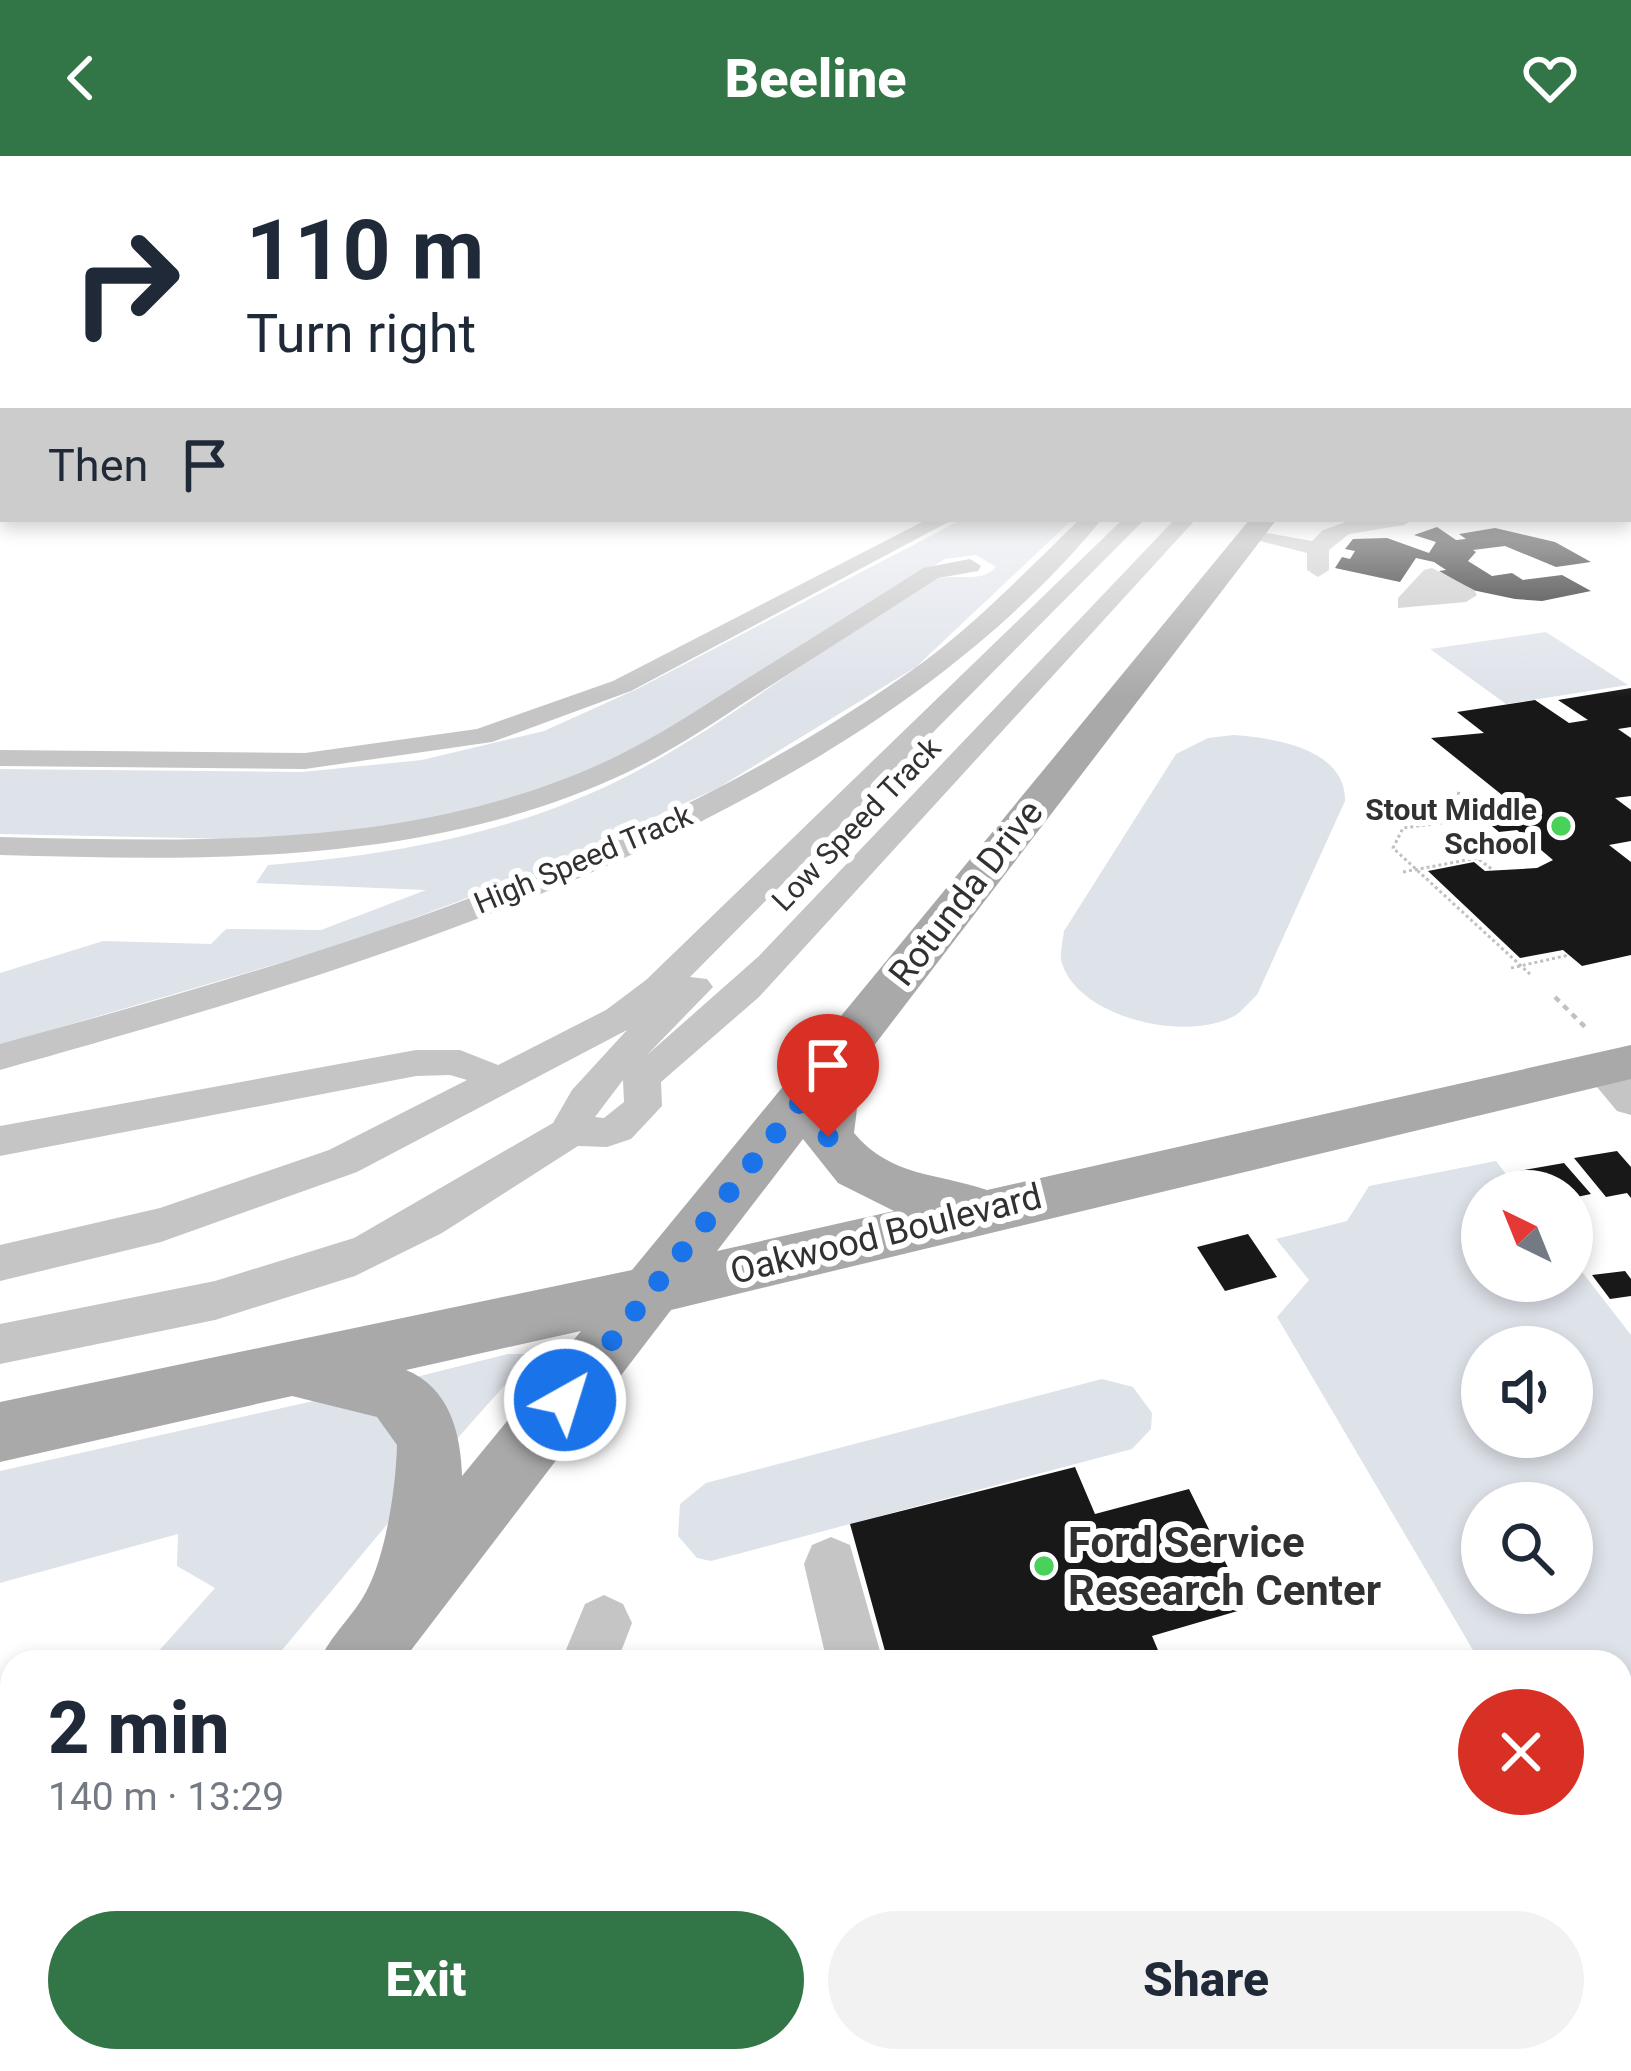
<!DOCTYPE html>
<meta charset="utf-8">
<style>
:root{--surface:#fff;--page:#f2f2f3;--text:#1f2937;--muted:#747a83;--accent:#327546}
body{margin:0;font-family:Roboto,sans-serif;background:var(--page);color:var(--text);height:100vh;display:flex;flex-direction:column;font-size:45px;white-space:nowrap}
*{box-sizing:border-box;margin:0}
p{font-size:39px;color:var(--muted)}
.icon{flex:none;width:66px;height:66px;fill:none;stroke:currentColor;stroke-width:2;stroke-linecap:round;stroke-linejoin:round}
.map{position:relative;flex:1;overflow:hidden}
.side{position:absolute;left:0px;top:1494px;width:1632px;height:423px;display:flex;flex-direction:column;background:var(--surface);border-radius:36px 36px 0 0;box-shadow:0 6px 18px #0003}
.side>*{flex:none}
.top-card{position:absolute;left:0px;top:0px;width:1632px;height:366px;box-shadow:0 6px 18px #0003;background:#fff;color:var(--text);overflow:hidden}
.needle{width:78px;rotate:317deg}
.fabs{position:absolute;left:1461px;top:1014px;display:grid;gap:24px}
.fabs a{display:grid;place-items:center;width:132px;height:132px;border-radius:50%;background:var(--surface);box-shadow:0 6px 18px #0003;font-size:60px}
.pin{position:absolute;display:grid;place-items:center;width:102px;height:102px;color:#fff;margin:-123px -51px;border-radius:50% 50% 50% 0;rotate:-45deg;box-shadow:0 0 12px #0007}
.pin .icon{rotate:45deg}
.me{position:absolute;width:132px;margin:-66px;rotate:39deg;stroke-linejoin:round;filter:drop-shadow(0 0 9px #0008)}
.turn{display:flex;align-items:center;gap:42px;height:252px;padding:0 48px;font-size:54px}
.turn .icon{width:156px;height:156px;stroke-width:2.5}
.turn b{display:block;font-size:84px;line-height:102px}
.then{display:flex;align-items:center;height:114px;padding:0 48px;background:#0003;gap:24px;font-size:45px}
.round{display:grid;place-items:center;flex:none;width:126px;height:126px;border-radius:63px;background:var(--page)}
.summary{display:flex;align-items:center;justify-content:space-between;height:204px;padding:0 48px}
h1{font-size:72px;font-weight:800;line-height:90px}
.action{display:flex;gap:24px;margin-top:auto;padding:24px 48px}
.action a{flex:1;height:138px;border-radius:72px;background:var(--accent);color:#fff;font-size:48px;font-weight:800;line-height:138px;text-align:center}
.action a+a{background:var(--page);color:var(--text)}
header{display:flex;justify-content:space-between;align-items:center;height:156px;padding:0 48px;background:var(--accent);color:#fff;font-size:54px;font-weight:800}
.map>svg:first-child{display:block}
</style>
<header><svg class="icon" aria-label="back" viewBox="0 0 24 24"><path d="M15 5l-7 7 7 7"/></svg>Beeline<svg class="icon" aria-label="heart" viewBox="0 0 24 24"><path d="M12 20l-8-8c-3-5 5-10 8-4 3-6 11-1 8 4z"/></svg></header>
<div class="map">
<svg width="1631" height="1915" viewBox="0 0 1631 1915">
<rect width="100%" height="100%" fill="#fff"/>
<g fill="#dee2e9" fill-rule="evenodd">
<path d="M 963,363 L 1073,363 L 916,511 L 718,632 L 533,717 L 351,786 L 0,889 L 0,817 L 103,785 L 211,788 L 226,773 L 321,774 L 426,734 L 256,727 L 268,709 C 395,699 523,676 637,615 C 730,565 815,496 905,441 C 914,435 925,426 936,423 C 957,417 981,428 996,411 L 976,399 L 945,403 L 651,587 L 545,633 L 456,659 L 280,684 L 0,678 L 0,613 L 302,616 L 422,604 L 544,575 L 637,533 Z"/>
<polygon points="1546,476 1628,529 1506,548 1430,493"/>
<path d="M 1234,579 C 1275,582 1346,593 1345,645 L 1257,839 C 1250,845 1243,854 1236,859 C 1189,887 1076,863 1061,804 C 1060,796 1063,784 1064,775 L 1176,598 L 1208,582 Z"/>
<path d="M 1496,1005 L 1519,1035 L 1482,1035 L 1482,1125 L 1572,1125 L 1572,1103 L 1631,1179 L 1631,1759 L 1620,1741 L 1620,1506 L 1480,1506 L 1277,1161 L 1309,1124 L 1276,1083 L 1347,1065 L 1369,1030 ZM 1482,1191 L 1572,1191 L 1572,1281 L 1482,1281 ZM 1482,1347 L 1572,1347 L 1572,1437 L 1482,1437 Z"/>
<polygon points="508,1198 525,1198 527,1204 455,1285 416,1221"/>
<polygon points="1102,1223 1133,1231 1152,1257 1151,1273 1132,1293 711,1405 697,1402 678,1380 680,1348 706,1327"/>
<polygon points="318,1244 395,1261 410,1341 272,1506 149,1506 215,1432 177,1410 178,1378 0,1427 0,1315"/>
<polygon points="12,1659 12,1815 0,1830 0,1673"/>
</g>
<g fill="#181818">
<polygon points="1437,371 1456,384 1466,383 1459,378 1495,372 1555,386 1591,406 1556,411 1505,390 1473,394 1476,396 1468,405 1492,420 1512,417 1523,424 1562,419 1591,435 1542,445 1515,443 1472,434 1439,415 1446,414 1434,406 1416,402 1400,426 1335,412 1342,401 1350,403 1355,395 1345,393 1353,383 1387,382 1429,397 1436,386 1414,379"/>
<polygon points="1631,532 1631,571 1618,573 1631,582 1631,640 1615,642 1631,654 1631,685 1609,689 1631,706 1631,799 1582,810 1563,794 1520,802 1428,715 1474,706 1485,715 1537,712 1553,704 1517,674 1499,676 1486,665 1504,662 1495,655 1517,651 1431,582 1484,577 1457,556 1535,544 1569,567 1588,564 1558,544"/>
<polygon points="1617,995 1631,1011 1631,1042 1627,1037 1606,1041 1574,1002"/>
<polygon points="1564,1007 1591,1038 1572,1042 1572,1035 1535,1035 1519,1015"/>
<polygon points="1248,1078 1277,1121 1225,1135 1197,1091"/>
<polygon points="1625,1115 1631,1123 1631,1140 1610,1143 1592,1119"/>
<polygon points="1075,1311 1095,1358 1189,1333 1248,1452 1152,1480 1163,1506 888,1506 850,1368"/>
<polygon points="770,1905 869,1905 869,1906 842,1915 772,1915"/>
<polygon points="1170,1905 1284,1905 1284,1906 1258,1915 1174,1915"/>
</g>
<g fill="none" stroke-linecap="round" stroke-linejoin="round">
<g stroke="#c1c1c1" stroke-width="3" stroke-dasharray="3 3" stroke-linecap="butt">
<polyline points="1457,637 1470,640 1494,660 1403,672 1393,692 1532,820"/>
<polyline points="1403,716 1477,702 1493,714"/>
<polyline points="1511,812 1569,799"/>
</g>
<polyline stroke="#c1c1c1" stroke-width="4.5" stroke-dasharray="6 6" stroke-linecap="butt" points="1555,841 1586,872"/>
<g fill="#c5c5c5" fill-rule="evenodd">
<polygon points="3,309 3,321 0,322 0,310"/>
<rect x="1629" y="339" width="2" height="12"/>
<polygon points="928,363 954,363 631,535 492,586 305,613 0,610 0,594 305,597 477,573 613,525"/>
<path d="M 1080,363 L 1102,363 C 850,671 369,810 0,914 L 0,888 C 322,800 653,703 926,504 C 982,462 1030,411 1080,363 Z"/>
<path d="M 1123,363 L 1145,363 L 690,821 L 707,823 L 713,831 L 647,899 L 759,800 L 1175,363 L 1196,363 L 759,841 L 661,926 L 662,950 L 631,983 L 607,991 L 578,990 L 442,1077 L 355,1120 L 215,1164 L 0,1208 L 0,1168 L 215,1125 L 354,1082 L 553,967 L 572,934 L 627,874 L 357,1016 L 161,1086 L 0,1125 L 0,1089 L 160,1052 L 329,994 L 467,924 L 450,919 L 416,920 L 0,1000 L 0,970 L 416,894 L 460,894 L 498,909 L 606,854 L 646,824 ZM 623,924 L 624,946 L 604,962 L 595,961 Z"/>
<polygon points="1355,363 1414,363 1404,369 1349,378 1329,394 1329,414 1318,421 1307,414 1307,397 1240,380 1250,374 1312,385 1323,374"/>
<path d="M 970,403 L 981,410 L 978,415 L 938,422 C 876,462 815,501 753,541 C 712,568 672,595 628,616 C 431,709 212,705 0,699 L 0,681 C 206,686 420,693 611,603 C 655,582 696,555 737,529 C 799,490 861,452 923,412 Z"/>
<polygon points="1432,412 1474,434 1477,439 1466,446 1398,452 1398,442 1424,414"/>
<polygon points="1601,900 1614,903 1631,921 1631,959 1617,955 1582,913 1588,903"/>
<polygon points="831,1381 850,1389 883,1506 827,1506 804,1408 812,1389"/>
<polygon points="604,1439 623,1448 632,1467 617,1506 561,1506 585,1448"/>
<polygon points="1631,1876 1631,1915 1588,1915 1593,1905 1620,1905 1620,1881"/>
<polygon points="592,1905 660,1905 662,1915 592,1915"/>
</g>
<g fill="#a9a9a9" fill-rule="evenodd">
<path d="M 1250,363 L 1277,363 L 863,904 L 854,977 C 891,1021 937,1017 987,1034 L 1631,889 L 1631,923 L 671,1154 L 402,1506 L 319,1506 C 331,1478 352,1462 366,1436 C 386,1399 396,1331 397,1289 L 377,1261 L 292,1240 L 0,1306 L 0,1246 L 632,1114 ZM 803,983 L 838,1027 L 894,1055 L 717,1095 ZM 581,1175 L 462,1320 C 461,1277 449,1231 406,1214 Z"/>
<polygon points="12,1871 12,1905 84,1905 80,1915 0,1915 0,1882"/>
</g>
</g>
<linearGradient id="sky" x2="0" y2="1"><stop stop-color="#a8bfe2"/><stop offset="0.51" stop-color="#fff"/><stop offset="1" stop-color="#fff" stop-opacity="0"/></linearGradient>
<rect width="1631" height="542" fill="url(#sky)"/>
<g fill="none" stroke-linecap="round" stroke-linejoin="round">
<polyline stroke="#1a73e8" stroke-width="21" stroke-dasharray="0 37.8" points="565,1244 840,896 828,981"/>
</g>
<g fill="#4ad159" stroke="#fff" stroke-width="4.5">
<circle cx="1561" cy="670" r="12"/>
<circle cx="1044" cy="1410" r="12"/>
</g>
<g text-anchor="middle" dominant-baseline="central" stroke-width="12" stroke-linejoin="round" paint-order="stroke">
<g font-size="30" font-weight="bold" fill="#313131" stroke="#fff" text-anchor="end">
<text x="1537" y="653">Stout Middle<tspan x="1537" dy="34">School</tspan></text>
</g>
<g font-size="30" fill="#313131" stroke="#fff">
<text transform="translate(856 668) rotate(-46)">Low Speed Track</text>
<text transform="translate(583 703) rotate(-23)">High Speed Track</text>
</g>
<g font-size="36" fill="#313131" stroke="#fff">
<text transform="translate(966 737) rotate(-52)">Rotunda Drive</text>
<text transform="translate(886 1078) rotate(-14)">Oakwood Boulevard</text>
</g>
<g font-size="42" font-weight="bold" fill="#313131" stroke="#fff" text-anchor="start">
<text x="1068" y="1386">Ford Service<tspan x="1068" dy="48">Research Center</tspan></text>
</g>
</g>
</svg>
<div class="fabs">
<a><svg class="needle" viewBox="-14 -14 28 28"><path d="M0-13l5 13h-10z" fill="#e53935"/><path d="M0 13l5-13h-10z" fill="#747a83"/></svg></a>
<a><svg class="icon" aria-label="sound" viewBox="0 0 24 24"><path d="M4 9h4l5-4v14l-5-4H4zM17 9q2 3 0 6"/></svg></a>
<a><svg class="icon" aria-label="search" viewBox="0 0 24 24"><circle cx="10" cy="10" r="6"/><path d="M15 15l6 6"/></svg></a>
</div>
<div class="pin" style="left:828px;top:981px;background:#d93025"><svg class="icon" aria-label="arrive" viewBox="0 0 24 24"><path d="M6 21V4h12l-3 4 3 4H6"/></svg></div>
<svg class="me" style="left:565px;top:1244px" viewBox="-20 -20 40 40"><circle r="17" fill="#1a73e8" stroke="#fff" stroke-width="3"/><path d="M0-11L8 9 0 5-8 9z" fill="#fff"/></svg>
<div class="top-card">
<div class="turn"><svg class="icon" aria-label="right" viewBox="0 0 24 24"><path d="M7 20v-9h11M14 6l5 5-5 5"/></svg><div><b>110 m</b>Turn right</div></div>
<div class="then">Then<svg class="icon" aria-label="arrive" viewBox="0 0 24 24"><path d="M6 21V4h12l-3 4 3 4H6"/></svg></div>
</div>
<section class="side">
<div class="summary"><div><h1>2 min</h1><p>140 m · 13:29</p></div><a class="round" style="background:#d93025;color:#fff"><svg class="icon" aria-label="close" viewBox="0 0 24 24"><path d="M6 6l12 12M18 6L6 18"/></svg></a></div>
<div class="action"><a>Exit</a><a>Share</a></div>
</section>
</div>
